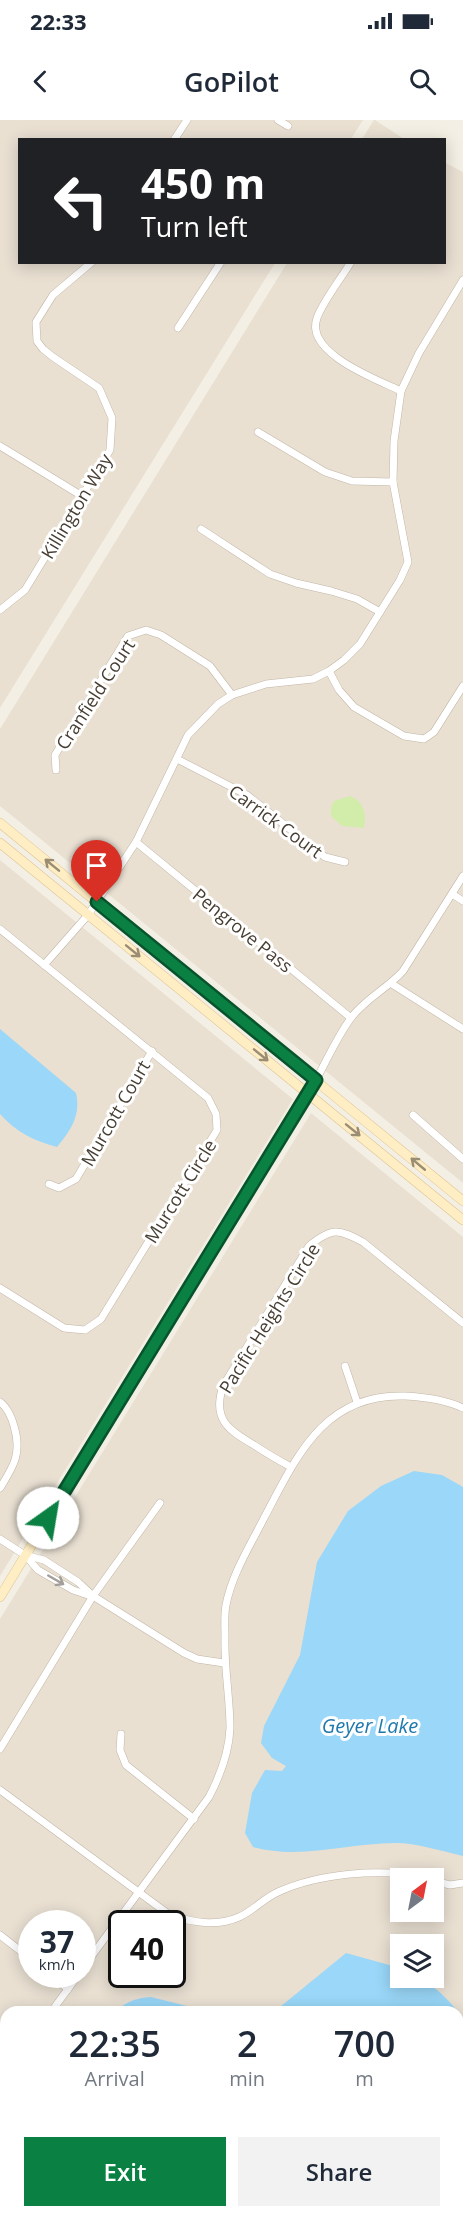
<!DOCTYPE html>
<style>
:root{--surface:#fff;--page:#f2f2f3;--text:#1f2937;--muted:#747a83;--accent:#0b8043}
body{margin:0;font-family:"Open Sans",sans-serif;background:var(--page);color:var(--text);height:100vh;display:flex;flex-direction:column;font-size:22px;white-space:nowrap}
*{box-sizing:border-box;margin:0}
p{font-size:20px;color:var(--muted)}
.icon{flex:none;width:33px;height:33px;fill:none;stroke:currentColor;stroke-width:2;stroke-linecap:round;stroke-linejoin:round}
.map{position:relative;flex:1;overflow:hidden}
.panel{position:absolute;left:0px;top:1886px;width:464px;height:212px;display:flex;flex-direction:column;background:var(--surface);border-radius:18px 18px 0 0;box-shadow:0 3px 15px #0003}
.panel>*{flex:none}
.guide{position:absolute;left:18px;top:18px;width:428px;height:126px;border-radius:0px;box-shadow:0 3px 15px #0003;background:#202124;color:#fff;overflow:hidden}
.needle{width:39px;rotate:32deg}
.controls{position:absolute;left:390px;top:1748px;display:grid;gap:12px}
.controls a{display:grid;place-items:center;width:54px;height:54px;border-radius:0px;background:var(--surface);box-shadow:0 3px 15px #0003;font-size:30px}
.speed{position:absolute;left:18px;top:1790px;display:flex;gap:12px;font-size:30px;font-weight:700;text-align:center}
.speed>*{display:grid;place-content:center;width:78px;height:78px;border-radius:50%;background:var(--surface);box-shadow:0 3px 15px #0003;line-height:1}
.speed small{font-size:15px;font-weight:400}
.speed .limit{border:3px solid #111;border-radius:9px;background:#fff;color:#111}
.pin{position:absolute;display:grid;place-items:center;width:51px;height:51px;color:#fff;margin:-62px -26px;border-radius:50% 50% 50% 0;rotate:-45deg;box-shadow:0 0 6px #0007}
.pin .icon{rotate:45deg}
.me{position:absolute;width:66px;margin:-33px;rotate:32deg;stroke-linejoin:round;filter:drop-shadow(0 0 4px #0008)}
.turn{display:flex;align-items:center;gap:21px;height:126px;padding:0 24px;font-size:27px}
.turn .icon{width:78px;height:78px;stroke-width:2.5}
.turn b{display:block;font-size:42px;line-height:51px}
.eta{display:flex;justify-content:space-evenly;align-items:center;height:102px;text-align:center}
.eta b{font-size:36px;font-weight:600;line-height:42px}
.button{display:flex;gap:12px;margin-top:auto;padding:12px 24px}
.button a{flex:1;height:69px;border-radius:0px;background:var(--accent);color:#fff;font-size:24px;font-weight:600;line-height:69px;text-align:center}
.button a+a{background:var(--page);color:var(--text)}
.status{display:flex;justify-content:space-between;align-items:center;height:42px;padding:0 30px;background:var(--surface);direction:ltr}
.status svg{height:16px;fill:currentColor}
header{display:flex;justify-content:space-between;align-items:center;height:78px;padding:0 24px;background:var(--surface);font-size:27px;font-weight:600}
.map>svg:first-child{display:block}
</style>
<div class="status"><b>22:33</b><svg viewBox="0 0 49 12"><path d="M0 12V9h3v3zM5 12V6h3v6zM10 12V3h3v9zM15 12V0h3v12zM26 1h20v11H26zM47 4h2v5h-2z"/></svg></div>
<header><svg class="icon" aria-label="back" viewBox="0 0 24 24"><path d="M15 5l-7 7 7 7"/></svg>GoPilot<svg class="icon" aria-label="search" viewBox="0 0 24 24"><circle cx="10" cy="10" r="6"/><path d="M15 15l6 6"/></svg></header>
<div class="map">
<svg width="463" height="2096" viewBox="0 0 463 2096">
<rect width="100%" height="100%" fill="#f4efe4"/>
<g fill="#e9e0d2" fill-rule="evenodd">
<polygon points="0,0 363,0 351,19 20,20 20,142 275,143 0,588"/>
<polygon points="374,0 375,0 404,19 362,19"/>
<polygon points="444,42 463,52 463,1063 0,686 0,609 287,143 444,142"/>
<polygon points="0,740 293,979 0,1456"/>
<path d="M 311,993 L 463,1117 L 463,1932 L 458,1892 L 6,1892 L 6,2091 L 414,2091 L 422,2096 L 0,2096 L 0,1499 ZM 400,1758 L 434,1758 L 434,1791 L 400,1791 ZM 32,1803 L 82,1803 L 82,1854 L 32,1854 ZM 122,1803 L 172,1803 L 172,1854 L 122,1854 ZM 400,1824 L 434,1824 L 434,1857 L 400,1857 Z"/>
</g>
<path fill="#d2eda9" d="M 350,676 C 365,682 366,694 364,708 L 342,706 L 331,696 L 331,687 L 334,681 Z"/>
<g fill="#9ad7f8">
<path d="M 0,909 L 76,973 C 81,995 71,1010 57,1027 C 34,1021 16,1012 0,994 Z"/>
<path d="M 414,1351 L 442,1355 L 463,1367 L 463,1736 C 441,1731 417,1723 395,1723 C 348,1723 300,1740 253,1727 L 245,1713 L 252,1673 L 265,1650 L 282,1651 L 286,1646 L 272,1638 L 261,1623 L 264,1606 L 300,1535 L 317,1442 L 348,1391 L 381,1366 Z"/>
<path d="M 346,1833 L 400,1848 L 400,1857 C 431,1857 443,1875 462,1896 L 463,2096 L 171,2096 L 164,2091 L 458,2091 L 458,1892 L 253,1891 L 280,1887 Z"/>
<path d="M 151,1877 L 207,1891 L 115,1891 C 126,1882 136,1878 151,1877 Z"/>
</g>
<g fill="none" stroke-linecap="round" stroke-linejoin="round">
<defs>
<g id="street">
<polyline points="278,0 288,6"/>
<polyline points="174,20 187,0"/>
<path d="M 351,142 C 342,157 322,183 317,198 C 304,233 378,260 401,271"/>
<polyline points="178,208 221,142"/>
<polyline points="258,312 325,352 352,361 393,362"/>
<polyline points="0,326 82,376"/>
<polyline points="201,409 270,454 296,463 331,471 357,479 380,492"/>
<polyline points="0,490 25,470 110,330 112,298 99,268 53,237 43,229 37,221 36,202 53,175 92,142"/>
<polyline points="329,551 339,570 354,587 404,616 424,619 434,612 463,566"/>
<polyline points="177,639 247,675 325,737 345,742"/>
<polyline points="56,650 55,635 128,516 146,510 161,515 210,546 232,575"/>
<polyline points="136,722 351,898"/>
<polyline points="452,774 463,781"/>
<polyline points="0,809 208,978 216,994 217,1010 101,1199 85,1210 64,1208 0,1168"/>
<polyline points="44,845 88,795 136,722 188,615 218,584 232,575 266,564 313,559 329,551 344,540 360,524 400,460 408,442 393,362 394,321 401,271 419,233 463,160"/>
<polyline points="392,864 463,909"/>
<path d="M 316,960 C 327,940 337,917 351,898 C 365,879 388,868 403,851 L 463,756"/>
<polyline points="413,995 463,1039"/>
<polyline points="49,1064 59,1068 76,1059 152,931"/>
<polyline points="345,1246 357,1282"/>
<path d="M 0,1282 C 7,1287 12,1298 14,1306 C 22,1333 14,1346 0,1368"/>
<path d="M 291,1347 C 278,1340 266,1333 254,1325 C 228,1310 212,1299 223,1266 L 309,1126 C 332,1107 339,1109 363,1122 L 463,1203"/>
<polyline points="0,1419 25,1435 38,1450 73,1470 91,1476"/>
<polyline points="25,1435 44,1440 78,1462 93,1476 184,1533 197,1539 224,1543"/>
<polyline points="121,1614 120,1630 126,1645 194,1699"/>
<polyline points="0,1629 93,1476 160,1383"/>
<path d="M 0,1670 L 171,1796 C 193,1802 217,1807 239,1797 C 253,1791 264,1778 278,1772 C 317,1754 382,1747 423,1758"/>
<polyline points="434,1761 450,1765 463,1763"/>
<polyline points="0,1815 32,1840"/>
<path d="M 82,1849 L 209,1677 C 220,1656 229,1633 230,1608 C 230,1578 224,1548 225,1517 C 225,1507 224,1495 226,1485 C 232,1454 250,1426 264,1398 C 297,1336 324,1273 405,1276 C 424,1277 446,1280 463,1288"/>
<polyline points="49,1854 68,1869"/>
<polyline points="51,1892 79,1854"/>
<polyline points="0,2075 6,2062"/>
<polyline points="34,2091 42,2096"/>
</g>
<g id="secondary">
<polyline points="0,703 463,1081"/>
<polyline points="0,723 463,1100"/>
<polyline points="0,1477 316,960"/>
</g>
</defs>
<use href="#street" stroke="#c1b6a6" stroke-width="8"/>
<use href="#secondary" stroke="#dcc491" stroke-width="10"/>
<use href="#street" stroke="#fff" stroke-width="7"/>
<use href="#secondary" stroke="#ffedc4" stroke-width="9"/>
</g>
<defs><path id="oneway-shaft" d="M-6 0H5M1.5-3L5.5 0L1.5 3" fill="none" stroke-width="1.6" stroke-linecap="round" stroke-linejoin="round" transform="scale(1.5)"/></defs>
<g stroke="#9a8d74">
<use href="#oneway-shaft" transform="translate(52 745) rotate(-141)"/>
<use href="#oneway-shaft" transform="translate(133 831) rotate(39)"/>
<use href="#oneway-shaft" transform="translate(261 935) rotate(39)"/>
<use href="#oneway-shaft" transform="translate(353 1010) rotate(39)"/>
<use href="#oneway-shaft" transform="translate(418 1044) rotate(-140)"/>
</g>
<use stroke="#a39e99" href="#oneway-shaft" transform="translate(56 1460) rotate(30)"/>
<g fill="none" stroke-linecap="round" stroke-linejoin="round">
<defs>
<polyline id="route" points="48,1398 316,960 97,782"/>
</defs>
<use href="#route" stroke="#07532c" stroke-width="15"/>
<use href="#route" stroke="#0b8043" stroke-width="10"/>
</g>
<g text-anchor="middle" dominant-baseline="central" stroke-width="6" stroke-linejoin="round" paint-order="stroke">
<g font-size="18" fill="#473e33" stroke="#fff">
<text transform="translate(76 386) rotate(-59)">Killington Way</text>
<text transform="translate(95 574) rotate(-57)">Cranfield Court</text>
<text transform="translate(276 701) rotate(36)">Carrick Court</text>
<text transform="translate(243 810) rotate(39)">Pengrove Pass</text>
<text transform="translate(115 993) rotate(-60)">Murcott Court</text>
<text transform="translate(180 1071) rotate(-58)">Murcott Circle</text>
<text transform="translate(269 1198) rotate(-58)">Pacific Heights Circle</text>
</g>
<g font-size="20" font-style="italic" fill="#1f79ad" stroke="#fff">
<text x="370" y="1605">Geyer Lake</text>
</g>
</g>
</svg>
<div class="controls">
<a><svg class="needle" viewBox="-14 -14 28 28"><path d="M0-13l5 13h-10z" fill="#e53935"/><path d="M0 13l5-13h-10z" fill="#747a83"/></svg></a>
<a><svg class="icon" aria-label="layers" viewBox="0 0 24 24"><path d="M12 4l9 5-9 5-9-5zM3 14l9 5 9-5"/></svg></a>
</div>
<div class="speed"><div>37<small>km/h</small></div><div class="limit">40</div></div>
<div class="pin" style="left:97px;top:782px;background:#d93025"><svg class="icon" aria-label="arrive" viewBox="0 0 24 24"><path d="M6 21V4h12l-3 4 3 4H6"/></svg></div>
<svg class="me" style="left:48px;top:1398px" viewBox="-20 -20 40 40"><circle r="19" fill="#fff"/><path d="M0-13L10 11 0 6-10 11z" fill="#0b8043"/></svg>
<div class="guide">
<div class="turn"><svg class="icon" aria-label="left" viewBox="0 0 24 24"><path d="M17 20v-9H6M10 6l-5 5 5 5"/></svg><div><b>450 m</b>Turn left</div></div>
</div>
<section class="panel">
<div class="eta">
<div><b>22:35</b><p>Arrival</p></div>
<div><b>2</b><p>min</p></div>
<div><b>700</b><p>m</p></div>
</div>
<div class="button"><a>Exit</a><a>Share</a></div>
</section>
</div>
